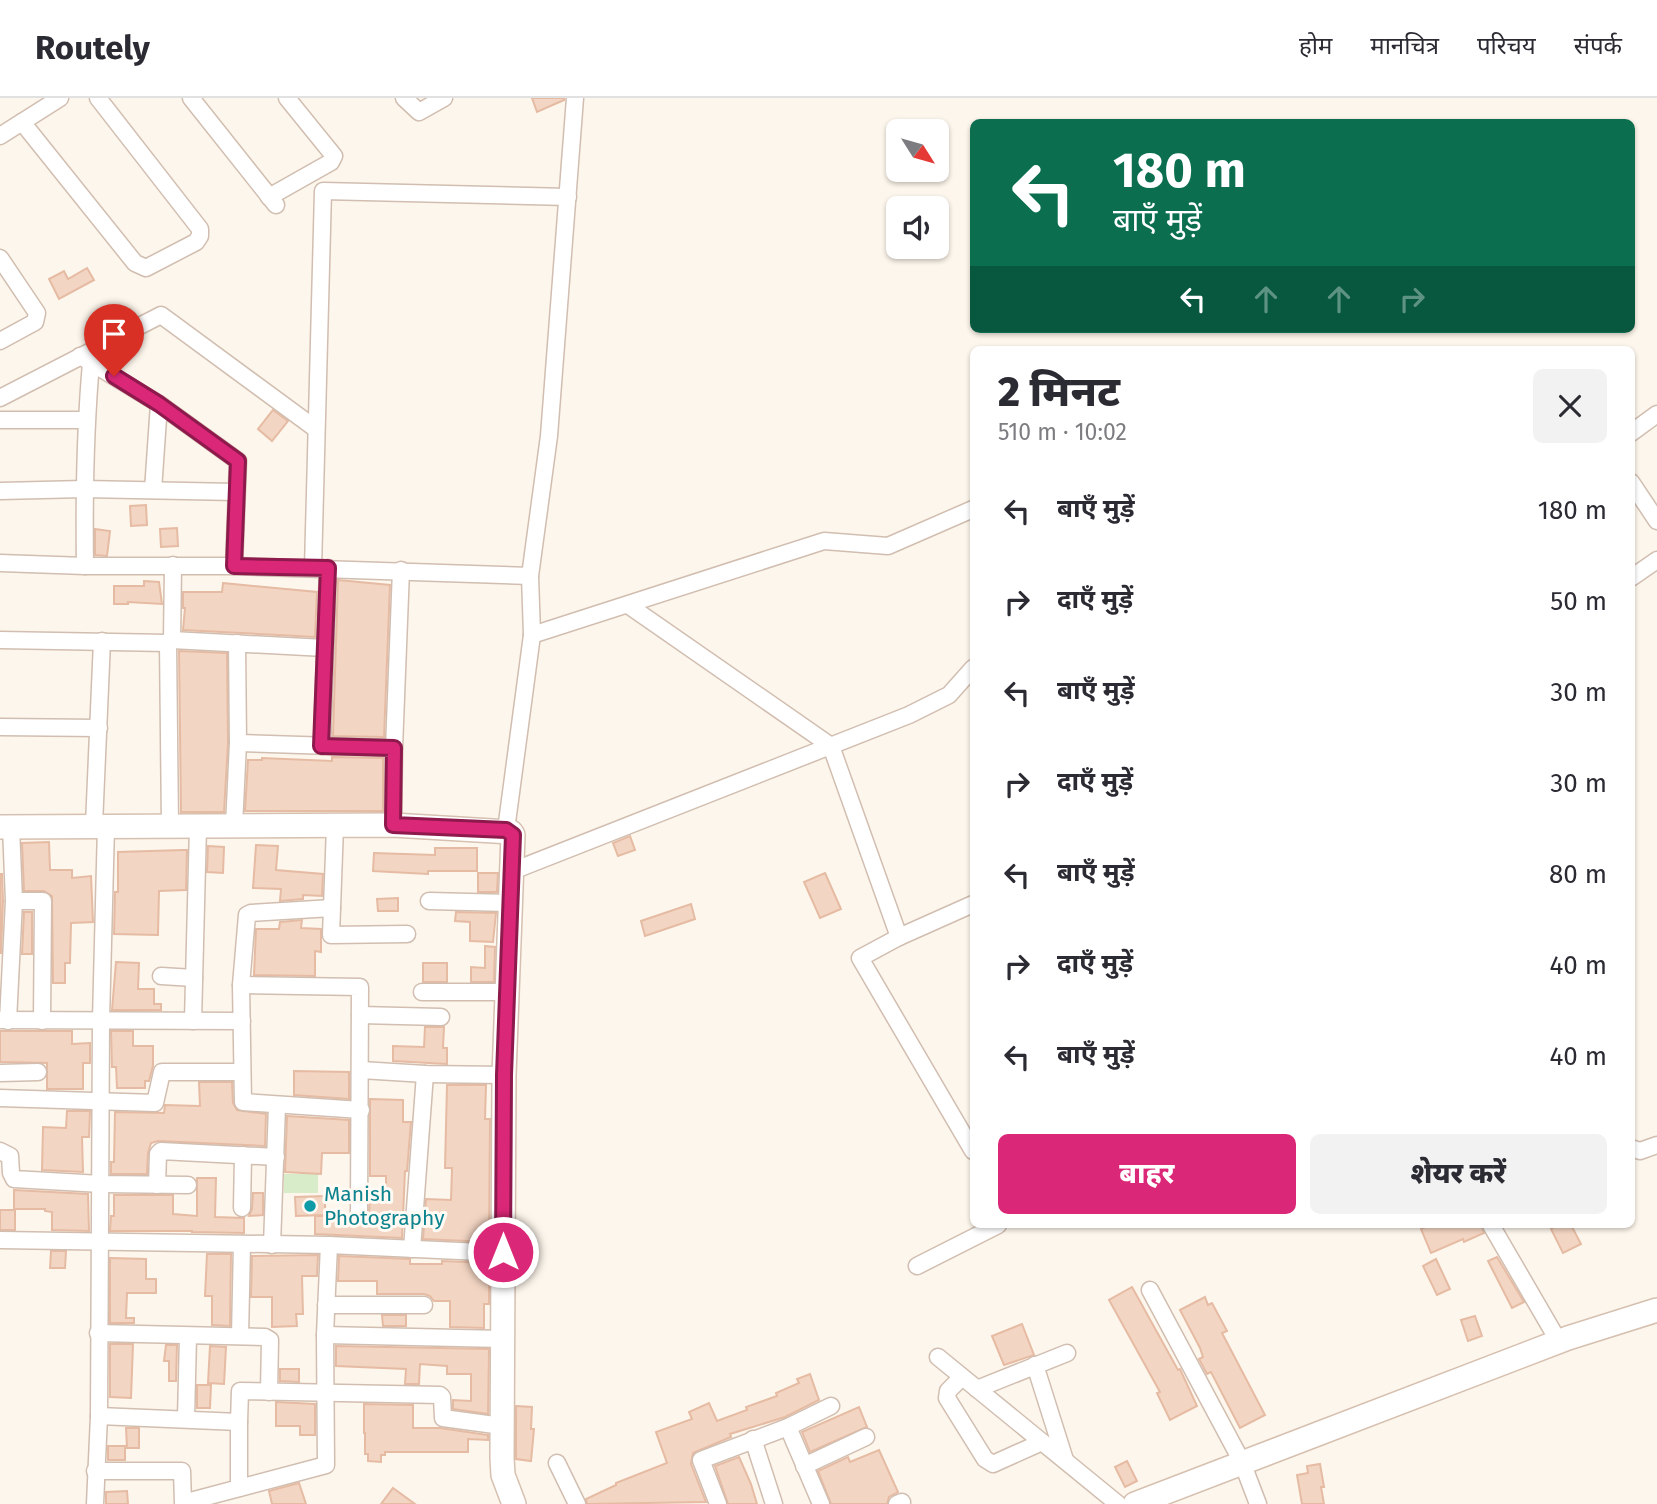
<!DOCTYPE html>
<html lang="hi">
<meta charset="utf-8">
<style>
:root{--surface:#fff;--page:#f2f2f3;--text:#2b2b33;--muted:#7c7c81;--line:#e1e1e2;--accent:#db2777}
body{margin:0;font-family:"Fira Sans","Noto Sans Devanagari",sans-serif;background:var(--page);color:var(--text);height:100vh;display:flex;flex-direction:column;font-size:26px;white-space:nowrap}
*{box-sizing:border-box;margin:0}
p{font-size:23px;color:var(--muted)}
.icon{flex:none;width:38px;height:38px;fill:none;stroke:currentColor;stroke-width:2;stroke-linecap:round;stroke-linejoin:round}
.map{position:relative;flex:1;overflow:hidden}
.sheet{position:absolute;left:970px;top:248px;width:665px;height:882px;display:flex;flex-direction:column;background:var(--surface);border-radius:10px;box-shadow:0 2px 5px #0004}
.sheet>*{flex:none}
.banner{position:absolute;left:970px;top:21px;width:665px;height:214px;border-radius:10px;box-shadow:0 2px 5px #0004;background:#0b6e4f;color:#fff;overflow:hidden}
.needle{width:46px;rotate:127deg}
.buttons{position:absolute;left:886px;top:21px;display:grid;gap:14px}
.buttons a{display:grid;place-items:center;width:63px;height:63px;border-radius:10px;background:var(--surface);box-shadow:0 2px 5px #0004;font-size:35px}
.pin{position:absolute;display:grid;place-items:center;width:60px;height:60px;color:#fff;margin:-72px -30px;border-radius:50% 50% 50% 0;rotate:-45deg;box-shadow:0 0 7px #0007}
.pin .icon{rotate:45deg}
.me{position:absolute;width:77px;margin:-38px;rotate:0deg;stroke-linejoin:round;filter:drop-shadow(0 0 5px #0008)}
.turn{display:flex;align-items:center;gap:24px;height:147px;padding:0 28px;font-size:32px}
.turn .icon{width:91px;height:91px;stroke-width:2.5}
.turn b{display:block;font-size:49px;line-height:60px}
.lanes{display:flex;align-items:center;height:66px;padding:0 28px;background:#0003;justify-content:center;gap:35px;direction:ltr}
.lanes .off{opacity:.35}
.round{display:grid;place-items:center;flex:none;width:74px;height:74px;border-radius:10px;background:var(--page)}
.headline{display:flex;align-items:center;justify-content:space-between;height:119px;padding:0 28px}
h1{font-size:42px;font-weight:800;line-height:52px}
.button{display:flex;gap:14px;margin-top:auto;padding:14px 28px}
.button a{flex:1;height:80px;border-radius:10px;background:var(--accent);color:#fff;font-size:28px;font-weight:800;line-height:80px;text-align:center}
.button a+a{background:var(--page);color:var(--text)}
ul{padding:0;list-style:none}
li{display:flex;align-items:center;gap:21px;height:91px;padding:0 28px}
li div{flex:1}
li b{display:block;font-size:26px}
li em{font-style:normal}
header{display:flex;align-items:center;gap:42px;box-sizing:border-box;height:98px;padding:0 35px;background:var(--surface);border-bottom:2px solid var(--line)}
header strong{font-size:33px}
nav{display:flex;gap:38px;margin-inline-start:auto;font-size:24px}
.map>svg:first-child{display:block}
</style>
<header>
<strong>Routely</strong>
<nav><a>होम</a><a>मानचित्र</a><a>परिचय</a><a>संपर्क</a></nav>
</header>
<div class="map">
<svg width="1657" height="1406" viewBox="0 0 1657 1406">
<rect width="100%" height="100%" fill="#fdf6ec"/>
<rect fill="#d8ecc9" x="284" y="1076" width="34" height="19"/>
<g fill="#f3d5c3" stroke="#e6bba3" stroke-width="2">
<polygon points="532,0 564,0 564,2 537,14"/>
<polygon points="87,170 94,182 59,201 49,181 64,173 68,181"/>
<polygon points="273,312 288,323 272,343 258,331"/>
<polygon points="146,407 147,427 131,428 130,408"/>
<polygon points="177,430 178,448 161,449 160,431"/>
<polygon points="95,431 110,433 107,458 95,457"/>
<polygon points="338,482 390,487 384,639 333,638"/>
<polygon points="144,483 159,484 162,506 128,504 128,506 114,506 114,488 144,488"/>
<polygon points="223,485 317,494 315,539 183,532 185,510 183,510 183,494 222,494"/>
<polygon points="179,553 227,555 228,645 224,714 181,714"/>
<polygon points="332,659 383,660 383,713 245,713 248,662 262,662 262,660 332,663"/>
<polygon points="630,738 635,752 618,758 613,745"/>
<polygon points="49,744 50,772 72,772 72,780 91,778 93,824 71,825 70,865 65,865 65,885 53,885 52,798 44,793 24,793 22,745"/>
<polygon points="256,747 278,748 276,772 323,776 322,798 303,797 303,801 280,803 281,791 253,790"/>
<polygon points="208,748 224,749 223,775 207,774"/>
<polygon points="435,750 477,750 477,773 428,773 428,776 373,773 374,755 435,757"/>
<polygon points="183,752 187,752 186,792 159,793 158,837 114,836 115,794 118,794 118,754"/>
<polygon points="478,775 498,775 497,794 478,794"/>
<polygon points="825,775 841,811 820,820 804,784"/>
<polygon points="0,776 2,776 3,803 1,856"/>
<polygon points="398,800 398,813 378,813 377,801"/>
<polygon points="691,806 695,821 645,838 641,823"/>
<polygon points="24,814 32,814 32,856 22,856"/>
<polygon points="456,814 496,815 493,844 470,843 470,824 455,823"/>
<polygon points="302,822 301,830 321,831 321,854 315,853 315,878 254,877 256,831 279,831 280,824"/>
<polygon points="485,848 495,849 494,884 471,884 471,869 485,870"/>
<polygon points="116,864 139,865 138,891 154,891 154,906 161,906 161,912 112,912"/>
<rect x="423" y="865" width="24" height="19"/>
<polygon points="425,929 444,929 443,950 447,950 447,966 393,963 393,948 424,949"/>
<polygon points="0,933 72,933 72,946 90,945 90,965 83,965 83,991 47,991 47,965 0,964"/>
<polygon points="111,933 133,933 133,948 153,948 153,968 149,983 145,983 145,990 117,990 116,969 112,969"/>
<polygon points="294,973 349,974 349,1001 294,997"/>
<polygon points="199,984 232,984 233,1005 237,1012 266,1016 265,1048 158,1043 151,1045 148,1055 147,1076 111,1076 111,1064 114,1064 115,1014 164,1015 165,1007 200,1008"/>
<polygon points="447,987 486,987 485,1021 490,1021 489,1144 423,1141 426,1101 451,1102 452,1070 445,1070"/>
<polygon points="370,1001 403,1002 403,1024 411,1024 407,1073 405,1073 402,1140 315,1136 315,1118 349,1118 354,1125 364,1125 369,1117 370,1096 386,1096 386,1078 370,1078"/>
<polygon points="67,1013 90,1013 89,1039 82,1039 83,1074 42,1072 43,1029 66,1030"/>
<polygon points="287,1018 349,1022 349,1055 322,1055 321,1076 285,1074"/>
<polygon points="197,1080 216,1080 215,1119 244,1120 244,1135 192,1134 192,1133 110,1133 111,1118 114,1118 114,1097 173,1097 173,1116 197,1118"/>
<polygon points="14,1092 88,1096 89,1133 52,1132 52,1114 45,1113 45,1111 14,1111"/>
<polygon points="253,1095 263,1095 263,1117 249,1118 252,1111"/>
<polygon points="325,1098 325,1117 296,1118 295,1099"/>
<rect x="0" y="1112" width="15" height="20"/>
<polygon points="1429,1127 1481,1127 1484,1135 1464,1144 1463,1141 1431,1155 1421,1131"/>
<polygon points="1558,1127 1571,1127 1581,1146 1563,1155 1551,1131"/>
<polygon points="51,1153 66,1153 65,1170 50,1170"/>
<polygon points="207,1156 231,1156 230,1228 212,1227 212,1198 205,1198"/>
<polygon points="318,1157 317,1178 302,1178 303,1216 296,1216 297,1228 272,1229 272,1199 251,1199 252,1158"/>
<polygon points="339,1158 410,1161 410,1166 442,1166 442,1163 489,1165 489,1206 484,1206 484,1230 450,1229 450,1203 434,1203 430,1198 424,1196 377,1196 377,1183 338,1183"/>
<polygon points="1497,1159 1524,1204 1512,1210 1488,1163"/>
<polygon points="110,1160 146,1161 146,1181 156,1181 156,1195 127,1195 126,1220 134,1220 134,1225 110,1225"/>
<polygon points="1436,1161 1450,1191 1437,1197 1423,1168"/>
<polygon points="1132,1189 1178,1272 1180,1271 1197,1308 1170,1322 1157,1295 1160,1294 1109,1202"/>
<polygon points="1205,1199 1208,1207 1212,1205 1227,1233 1222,1235 1265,1317 1240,1330 1211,1274 1207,1276 1199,1261 1203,1259 1200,1250 1180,1212"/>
<polygon points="382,1217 406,1217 406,1228 383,1228"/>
<polygon points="1475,1218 1482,1238 1468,1243 1461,1222"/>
<polygon points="1022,1226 1034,1257 1004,1267 992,1238"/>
<polygon points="110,1246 133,1246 131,1300 110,1299"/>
<polygon points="166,1247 177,1247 176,1283 169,1283 169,1263 164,1263"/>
<polygon points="210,1248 226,1249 224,1286 208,1285"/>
<polygon points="336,1248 489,1251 488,1316 453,1311 453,1302 471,1303 471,1276 447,1276 447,1268 420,1266 419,1286 405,1286 406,1271 336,1268"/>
<polygon points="280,1271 299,1271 299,1284 280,1283"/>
<polygon points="810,1276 819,1302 785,1319 730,1336 731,1339 693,1355 691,1366 706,1404 587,1406 586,1401 616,1387 616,1385 667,1365 656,1334 692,1321 689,1314 709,1305 717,1323 747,1312 746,1309 777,1298 776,1295 799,1285 797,1281"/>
<polygon points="197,1287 211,1287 210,1310 197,1310"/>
<polygon points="276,1304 315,1306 315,1337 300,1337 300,1328 276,1328"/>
<polygon points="364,1306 413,1307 413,1330 440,1330 488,1337 488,1342 468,1341 468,1354 385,1354 385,1357 381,1357 381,1364 368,1363 368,1356 365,1356 365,1335 364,1335"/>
<polygon points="516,1308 532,1309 531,1331 534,1331 531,1363 516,1361"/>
<polygon points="859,1309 867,1329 810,1354 802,1334"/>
<polygon points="126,1330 139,1330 139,1350 127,1350"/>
<rect x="108" y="1348" width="17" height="14"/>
<polygon points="879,1352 898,1394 889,1399 887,1406 831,1406 818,1373 848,1359 850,1364"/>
<polygon points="739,1359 751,1386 757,1406 728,1406 715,1368"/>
<polygon points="1127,1363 1137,1383 1125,1389 1115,1369"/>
<polygon points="1320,1366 1324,1389 1321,1389 1324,1406 1302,1406 1297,1377 1308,1375 1307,1368"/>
<polygon points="299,1385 306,1406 272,1406 269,1393"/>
<polygon points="393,1390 415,1406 381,1406"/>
<polygon points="127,1393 128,1406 106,1406 106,1394"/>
</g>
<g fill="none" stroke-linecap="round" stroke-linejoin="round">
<defs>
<g id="street">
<polyline points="191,0 276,107"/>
<polyline points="404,0 419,14 444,0"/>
<polyline points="22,24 135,165 146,170 196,144 200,138 200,131 98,0"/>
<polyline points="0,38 60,0"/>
<polyline points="269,99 331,64 334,58 287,0"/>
<polyline points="0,160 37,215 35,224 0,243"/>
<polyline points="80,258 159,306 238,363 234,468"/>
<polyline points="0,300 161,217 316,331"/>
<polyline points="0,322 86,322"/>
<polyline points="1631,335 1657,316"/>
<polyline points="1631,384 1657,423"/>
<polyline points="153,392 159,306"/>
<polyline points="0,393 84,391 236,394"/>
<polyline points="0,465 85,468 234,468 530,478"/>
<path d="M 85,468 C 84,400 85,333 91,265"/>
<polyline points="313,470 323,93 568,99"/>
<polyline points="1631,480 1657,462"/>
<polyline points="628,507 831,648 899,839"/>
<polyline points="532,537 824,443 888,448 973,411"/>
<polyline points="0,542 168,545 172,542 325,550"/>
<polyline points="172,542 173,467"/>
<polyline points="168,545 170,728"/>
<polyline points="0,629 99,630"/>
<polyline points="238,645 394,650"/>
<polyline points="322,648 328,470"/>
<polyline points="94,727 102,543"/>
<polyline points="393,727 394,650 401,472"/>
<polyline points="234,728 238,645 237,545"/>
<polyline points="335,728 331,837 407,836"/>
<polyline points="506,732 532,537 530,478 549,338 575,0"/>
<polyline points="510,774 909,617 949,597 973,570"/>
<polyline points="14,803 43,803 42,923"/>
<polyline points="429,803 509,805"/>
<polyline points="973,806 899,839 860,860 973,1053"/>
<polyline points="332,810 251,815 247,817 241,887 243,1004 361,1012"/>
<polyline points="161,878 194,880"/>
<polyline points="241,887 360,889 359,1116"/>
<polyline points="422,894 506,894"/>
<polyline points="360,917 441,919"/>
<polyline points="0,922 242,923"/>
<polyline points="8,923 14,803 11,729"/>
<polyline points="193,923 198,728"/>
<polyline points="361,972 425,976 504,977"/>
<polyline points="0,975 38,974"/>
<polyline points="0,1000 155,1005 162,974 242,974"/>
<polyline points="1631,1050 1640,1053 1657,1047"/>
<polyline points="0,1053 10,1058 11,1075 14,1081 101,1086 188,1087"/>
<polyline points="157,1087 158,1056 161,1053 276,1059"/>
<polyline points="242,1110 243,1057"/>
<polyline points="1491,1127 1559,1244"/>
<polyline points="0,1142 329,1147 503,1155"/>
<polyline points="272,1147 277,1008"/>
<polyline points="412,1151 425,976"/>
<polyline points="917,1168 998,1127"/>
<polyline points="1150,1192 1242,1364 1258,1406"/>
<polyline points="326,1207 424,1207"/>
<polyline points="98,1235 265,1239 270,1242 269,1294"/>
<polyline points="325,1237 502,1241"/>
<polyline points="240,1238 242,1146"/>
<polyline points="938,1259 1118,1406"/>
<polyline points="1035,1267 1065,1362"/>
<polyline points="962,1279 948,1293 947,1300 985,1361 993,1366 1042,1344"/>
<polyline points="977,1291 1067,1255"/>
<polyline points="99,1318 239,1324 240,1293 440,1297 442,1299 443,1320 502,1328"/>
<polyline points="186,1320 188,1238"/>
<polyline points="788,1329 821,1406"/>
<polyline points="753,1341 774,1406"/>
<polyline points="557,1365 577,1406"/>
<polyline points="804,1368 866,1339"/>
<polyline points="95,1373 182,1373 183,1405 326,1367 325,1237 329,1147"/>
<polyline points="239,1390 239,1324"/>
<polyline points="95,1406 99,1318 101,922 106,728"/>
<polyline points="718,1406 701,1362 788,1329 831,1308"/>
<polyline points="897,1406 902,1404"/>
</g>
<g id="secondary">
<polyline points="0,729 393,727 511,734 513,737 504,977 502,1360 503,1377 514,1406"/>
<polyline points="1135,1406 1568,1240 1657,1212"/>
</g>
</defs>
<use href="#street" stroke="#d1beb0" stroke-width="19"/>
<use href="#secondary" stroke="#d6c0b0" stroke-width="26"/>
<use href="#street" stroke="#fff" stroke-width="16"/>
<use href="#secondary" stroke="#fff" stroke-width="23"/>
</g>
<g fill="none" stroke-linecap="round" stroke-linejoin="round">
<defs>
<polyline id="route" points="114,278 159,306 238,363 234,468 328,470 321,648 394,650 393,727 506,732 513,737 504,977 503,1154"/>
</defs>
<use href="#route" stroke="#8e194d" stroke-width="18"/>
<use href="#route" stroke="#db2777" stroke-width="12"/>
</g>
<circle fill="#0f9aa8" stroke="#fffaf3" stroke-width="2.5" cx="310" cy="1108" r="7"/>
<g text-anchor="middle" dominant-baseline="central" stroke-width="6" stroke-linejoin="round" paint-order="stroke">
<g font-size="21" fill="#0d838f" stroke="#fffaf3" text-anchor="start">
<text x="324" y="1096">Manish<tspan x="324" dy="24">Photography</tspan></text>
</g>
</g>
</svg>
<div class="buttons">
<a><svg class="needle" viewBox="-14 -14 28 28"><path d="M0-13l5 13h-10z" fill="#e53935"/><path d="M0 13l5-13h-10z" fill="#7c7c81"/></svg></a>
<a><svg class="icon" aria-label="sound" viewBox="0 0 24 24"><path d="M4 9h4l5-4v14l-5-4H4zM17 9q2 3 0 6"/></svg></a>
</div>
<div class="pin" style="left:114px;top:278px;background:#d93025"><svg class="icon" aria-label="arrive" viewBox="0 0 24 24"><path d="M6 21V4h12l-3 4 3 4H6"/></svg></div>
<svg class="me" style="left:503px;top:1154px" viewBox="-20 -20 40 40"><circle r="17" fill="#db2777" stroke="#fff" stroke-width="3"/><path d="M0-11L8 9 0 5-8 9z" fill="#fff"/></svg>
<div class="banner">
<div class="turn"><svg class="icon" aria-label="left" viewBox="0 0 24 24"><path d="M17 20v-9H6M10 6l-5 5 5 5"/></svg><div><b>180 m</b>बाएँ मुड़ें</div></div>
<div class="lanes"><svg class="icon" aria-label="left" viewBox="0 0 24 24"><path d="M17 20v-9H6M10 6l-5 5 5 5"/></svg><svg class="icon off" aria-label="ahead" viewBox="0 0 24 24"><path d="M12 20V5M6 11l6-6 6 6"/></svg><svg class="icon off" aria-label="ahead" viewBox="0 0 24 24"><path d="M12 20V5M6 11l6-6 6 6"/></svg><svg class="icon off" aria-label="right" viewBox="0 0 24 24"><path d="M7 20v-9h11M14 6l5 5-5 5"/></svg></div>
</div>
<section class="sheet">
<div class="headline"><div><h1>2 मिनट</h1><p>510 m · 10:02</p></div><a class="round"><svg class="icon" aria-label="close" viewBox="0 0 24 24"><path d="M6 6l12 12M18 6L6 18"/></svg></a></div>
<ul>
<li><svg class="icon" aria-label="left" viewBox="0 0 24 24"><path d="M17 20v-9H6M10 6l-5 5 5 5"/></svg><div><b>बाएँ मुड़ें</b></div><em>180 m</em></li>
<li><svg class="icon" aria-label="right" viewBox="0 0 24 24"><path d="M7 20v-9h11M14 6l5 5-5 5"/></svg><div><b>दाएँ मुड़ें</b></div><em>50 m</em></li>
<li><svg class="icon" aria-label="left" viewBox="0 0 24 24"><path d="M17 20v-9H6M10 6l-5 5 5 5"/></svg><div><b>बाएँ मुड़ें</b></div><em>30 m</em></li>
<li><svg class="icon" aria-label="right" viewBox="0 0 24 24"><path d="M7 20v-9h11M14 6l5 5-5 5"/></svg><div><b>दाएँ मुड़ें</b></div><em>30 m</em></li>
<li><svg class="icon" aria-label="left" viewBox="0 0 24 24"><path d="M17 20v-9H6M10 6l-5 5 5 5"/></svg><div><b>बाएँ मुड़ें</b></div><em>80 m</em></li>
<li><svg class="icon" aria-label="right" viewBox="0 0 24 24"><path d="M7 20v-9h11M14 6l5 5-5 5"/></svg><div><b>दाएँ मुड़ें</b></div><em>40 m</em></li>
<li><svg class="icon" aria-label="left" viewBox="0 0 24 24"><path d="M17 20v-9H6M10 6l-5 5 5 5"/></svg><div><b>बाएँ मुड़ें</b></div><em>40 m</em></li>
</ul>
<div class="button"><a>बाहर</a><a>शेयर करें</a></div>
</section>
</div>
